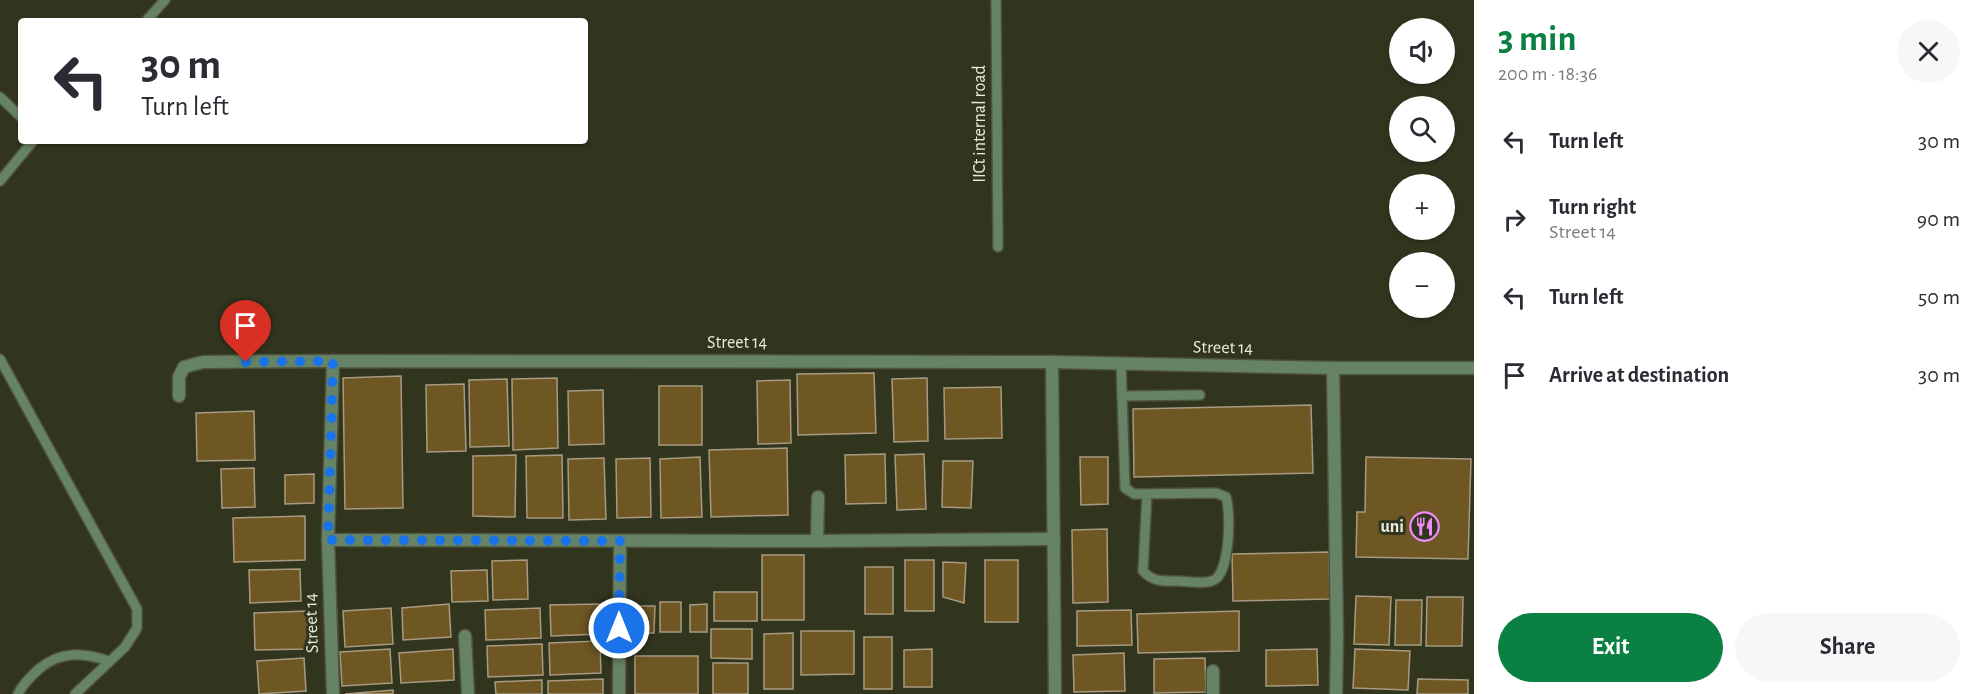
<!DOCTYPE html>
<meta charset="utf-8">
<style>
:root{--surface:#fff;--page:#f7f7f7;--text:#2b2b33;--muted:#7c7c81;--accent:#0b8043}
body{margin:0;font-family:"Alegreya Sans",sans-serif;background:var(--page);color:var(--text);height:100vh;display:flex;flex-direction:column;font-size:22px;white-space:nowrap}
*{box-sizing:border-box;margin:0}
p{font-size:20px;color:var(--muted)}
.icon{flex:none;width:33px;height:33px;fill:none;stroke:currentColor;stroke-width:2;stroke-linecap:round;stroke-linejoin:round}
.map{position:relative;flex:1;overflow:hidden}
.side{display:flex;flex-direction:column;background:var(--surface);width:510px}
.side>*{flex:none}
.banner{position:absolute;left:18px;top:18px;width:570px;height:126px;border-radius:6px;box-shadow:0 2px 4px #0004;background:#fff;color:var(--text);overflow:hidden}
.tools{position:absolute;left:1389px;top:18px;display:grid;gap:12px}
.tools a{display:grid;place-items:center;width:66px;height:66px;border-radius:50%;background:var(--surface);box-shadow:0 2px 4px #0004;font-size:30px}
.pin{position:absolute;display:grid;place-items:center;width:51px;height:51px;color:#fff;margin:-62px -26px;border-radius:50% 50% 50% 0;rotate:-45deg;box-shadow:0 0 6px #0007}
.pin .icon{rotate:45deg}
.me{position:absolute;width:66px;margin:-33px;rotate:0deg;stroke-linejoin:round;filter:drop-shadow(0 0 4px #0008)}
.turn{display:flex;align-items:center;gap:21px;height:126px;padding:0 24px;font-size:27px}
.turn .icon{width:78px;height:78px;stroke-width:2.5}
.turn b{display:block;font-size:42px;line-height:51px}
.round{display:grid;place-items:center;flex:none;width:63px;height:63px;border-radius:32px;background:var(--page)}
.head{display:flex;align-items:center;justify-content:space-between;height:102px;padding:0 24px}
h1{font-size:36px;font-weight:700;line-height:45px;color:var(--accent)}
.action{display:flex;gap:12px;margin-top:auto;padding:12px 24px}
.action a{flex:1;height:69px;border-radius:36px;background:var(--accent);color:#fff;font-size:24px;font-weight:700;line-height:69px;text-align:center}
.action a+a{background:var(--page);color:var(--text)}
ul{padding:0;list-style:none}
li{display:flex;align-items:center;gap:18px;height:78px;padding:0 24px}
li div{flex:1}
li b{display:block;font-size:22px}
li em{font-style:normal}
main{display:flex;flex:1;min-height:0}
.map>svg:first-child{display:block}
</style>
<main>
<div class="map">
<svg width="1474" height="694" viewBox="0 0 1474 694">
<rect width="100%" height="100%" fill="#32351e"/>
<g fill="#6f5724" stroke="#a79a81" stroke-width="1.5">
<polygon points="874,373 876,433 798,435 797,374"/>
<polygon points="401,376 403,508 345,509 343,378"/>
<polygon points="557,378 558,448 513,450 512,379"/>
<polygon points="927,378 928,441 894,442 892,379"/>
<polygon points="507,379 509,446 470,447 469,380"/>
<polygon points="790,380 791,443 758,444 757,381"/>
<polygon points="464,384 466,451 427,452 426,385"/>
<rect x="659" y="386" width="43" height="59"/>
<polygon points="1001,387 1002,438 945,439 944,388"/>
<polygon points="603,390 604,444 569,445 568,391"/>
<polygon points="1311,405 1313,473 1134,477 1133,409"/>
<polygon points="254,411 255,460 197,461 196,413"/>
<polygon points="787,448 788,515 711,517 709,450"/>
<polygon points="885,454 886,503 846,504 845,455"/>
<polygon points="924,454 926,509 897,510 895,455"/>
<polygon points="516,455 515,517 473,516 473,456"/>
<polygon points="562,455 563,518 527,518 526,456"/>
<polygon points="700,457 702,517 661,518 660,459"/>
<polygon points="1080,457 1108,457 1108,504 1081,505"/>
<polygon points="1366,457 1471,459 1468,559 1356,557 1357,512 1365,512"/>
<polygon points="604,458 606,519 569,520 568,459"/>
<polygon points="650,458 651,517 617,518 616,459"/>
<polygon points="943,461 973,461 971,508 942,507"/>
<polygon points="254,468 255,507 222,508 221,469"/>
<polygon points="314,474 314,503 285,504 285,475"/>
<polygon points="305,516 305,560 234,562 233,518"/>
<polygon points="1107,529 1108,602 1073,603 1072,530"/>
<polygon points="1329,552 1330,599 1233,601 1232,554"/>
<rect x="762" y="555" width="42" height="65"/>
<polygon points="527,560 528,599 493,600 492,561"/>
<rect x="905" y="560" width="29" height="51"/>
<rect x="985" y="560" width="33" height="62"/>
<polygon points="943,562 966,563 964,603 943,597"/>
<rect x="865" y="567" width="28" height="47"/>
<polygon points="300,569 301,601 250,603 249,570"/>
<polygon points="487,570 488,601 452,602 451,571"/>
<rect x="714" y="592" width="43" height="29"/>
<polygon points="1356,596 1391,597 1389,645 1354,644"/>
<polygon points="1427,597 1463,597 1462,646 1426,646"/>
<polygon points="1396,600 1422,600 1421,645 1395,645"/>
<rect x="660" y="602" width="21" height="30"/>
<polygon points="449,604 451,637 403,640 402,608"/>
<polygon points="599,604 600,634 551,636 550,605"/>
<polygon points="707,604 707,632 690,632 690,605"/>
<polygon points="634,606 655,606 654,633 634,633"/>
<polygon points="391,608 393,644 345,647 343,611"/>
<polygon points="540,608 541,638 486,640 485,610"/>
<polygon points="1131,610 1132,645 1077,646 1077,611"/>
<polygon points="307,611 308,649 255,650 254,613"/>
<polygon points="1239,611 1239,651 1138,653 1137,614"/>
<polygon points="711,629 752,629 752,659 711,658"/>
<polygon points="801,631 854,631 854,674 801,675"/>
<polygon points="793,633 793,689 764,689 764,634"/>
<rect x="864" y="637" width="28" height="52"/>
<polygon points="600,641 601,673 550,675 549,643"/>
<polygon points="542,644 543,675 488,677 487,646"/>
<polygon points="390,649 392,683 342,686 340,652"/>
<polygon points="453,649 454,680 401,683 399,653"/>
<polygon points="932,649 932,687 904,687 904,650"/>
<polygon points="1317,649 1318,685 1266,686 1266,650"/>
<polygon points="1355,649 1410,651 1408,690 1353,688"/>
<polygon points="1124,653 1125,691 1074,692 1073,655"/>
<rect x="635" y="656" width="63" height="38"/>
<polygon points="304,658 306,691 259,694 257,661"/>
<polygon points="1205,658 1206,692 1154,693 1154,659"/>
<rect x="713" y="663" width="35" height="31"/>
<polygon points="603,679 603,694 548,694 548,681"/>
<polygon points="1418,679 1468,680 1468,694 1417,694"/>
<polygon points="542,680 542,694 496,694 495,682"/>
<polygon points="393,690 393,694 345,694"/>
</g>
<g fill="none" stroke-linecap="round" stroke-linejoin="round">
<defs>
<g id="service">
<polyline points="996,0 998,247"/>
<polyline points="146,21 165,0"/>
<polyline points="0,97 21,117"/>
<polyline points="0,181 33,141"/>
<polyline points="0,359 137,609 137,628 125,647 75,694"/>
<path d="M 1121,363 L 1125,488 L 1134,494 L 1216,493 L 1226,497 C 1231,513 1230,572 1214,580 C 1204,585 1188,581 1177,581 C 1163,581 1153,582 1143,571 L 1147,494"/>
<polyline points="1122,396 1200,395"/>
<path d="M 18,694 C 23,684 31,676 39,669 C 61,650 84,653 109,661"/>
</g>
<g id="minor">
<polyline points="1052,362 1055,694"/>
<polyline points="1333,368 1337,636 1336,694"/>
<polyline points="179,396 179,377 184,367 203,362 333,361"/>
<polyline points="328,540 817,541 1054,539"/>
<polyline points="817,541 818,497"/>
<polyline points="465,636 468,694"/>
<polyline points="1213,671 1213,694"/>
<polyline points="333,694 328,540 333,361 1052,362 1333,368 1474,368"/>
<polyline points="619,694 620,541"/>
</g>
</defs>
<use href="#service" stroke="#4f523d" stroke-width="12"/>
<use href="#minor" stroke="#4f523d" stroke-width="15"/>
<use href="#service" stroke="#668365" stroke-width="9"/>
<use href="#minor" stroke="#668365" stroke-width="12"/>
</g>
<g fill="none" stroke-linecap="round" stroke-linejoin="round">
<polyline stroke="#1a73e8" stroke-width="10" stroke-dasharray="0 18" points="246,362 333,361 328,540 620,541 619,628"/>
</g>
<defs>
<symbol id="restaurant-ring" viewBox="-11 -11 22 22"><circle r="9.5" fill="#32351e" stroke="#ef8bf7" stroke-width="1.5"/><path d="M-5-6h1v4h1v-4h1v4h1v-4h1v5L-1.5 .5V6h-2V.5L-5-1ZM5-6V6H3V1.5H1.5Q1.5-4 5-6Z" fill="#ef8bf7"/></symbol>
</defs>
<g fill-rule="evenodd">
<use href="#restaurant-ring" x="1408" y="510" width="33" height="33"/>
</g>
<g text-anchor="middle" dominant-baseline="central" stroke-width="6" stroke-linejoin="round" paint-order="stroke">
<g font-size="18" fill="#e9ebdd" stroke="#32351e">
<text transform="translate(980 124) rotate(-90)">IICt internal road</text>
<text x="737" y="343">Street 14</text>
<text transform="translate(1223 348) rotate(1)">Street 14</text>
<text transform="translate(312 623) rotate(-92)">Street 14</text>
</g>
<g font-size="18" font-weight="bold" fill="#e9ebdd" stroke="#32351e" text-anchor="end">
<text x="1404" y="527">uni</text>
</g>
</g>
</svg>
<div class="tools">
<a><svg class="icon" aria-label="sound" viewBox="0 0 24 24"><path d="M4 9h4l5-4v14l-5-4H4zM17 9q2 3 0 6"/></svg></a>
<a><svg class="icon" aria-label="search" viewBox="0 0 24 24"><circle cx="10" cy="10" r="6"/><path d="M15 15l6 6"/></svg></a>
<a>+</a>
<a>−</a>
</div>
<div class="pin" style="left:246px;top:362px;background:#d93025"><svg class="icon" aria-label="arrive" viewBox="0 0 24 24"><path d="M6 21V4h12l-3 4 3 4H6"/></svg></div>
<svg class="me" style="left:619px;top:628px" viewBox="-20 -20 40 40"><circle r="17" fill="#1a73e8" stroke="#fff" stroke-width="3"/><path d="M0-11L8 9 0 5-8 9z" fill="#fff"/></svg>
<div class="banner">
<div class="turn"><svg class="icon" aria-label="left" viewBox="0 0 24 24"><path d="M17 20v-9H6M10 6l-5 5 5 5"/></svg><div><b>30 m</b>Turn left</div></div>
</div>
</div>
<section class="side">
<div class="head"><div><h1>3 min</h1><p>200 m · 18:36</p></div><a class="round"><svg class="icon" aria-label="close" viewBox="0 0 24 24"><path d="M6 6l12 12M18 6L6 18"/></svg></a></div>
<ul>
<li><svg class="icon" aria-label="left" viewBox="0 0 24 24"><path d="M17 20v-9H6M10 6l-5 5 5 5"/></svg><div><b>Turn left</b></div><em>30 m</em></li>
<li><svg class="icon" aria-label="right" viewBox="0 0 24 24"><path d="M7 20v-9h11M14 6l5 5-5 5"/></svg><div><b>Turn right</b><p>Street 14</p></div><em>90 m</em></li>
<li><svg class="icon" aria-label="left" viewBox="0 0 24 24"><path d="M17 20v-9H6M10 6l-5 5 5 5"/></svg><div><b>Turn left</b></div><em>50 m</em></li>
<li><svg class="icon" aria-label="arrive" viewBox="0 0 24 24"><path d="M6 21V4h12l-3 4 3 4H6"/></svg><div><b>Arrive at destination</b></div><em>30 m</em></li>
</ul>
<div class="action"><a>Exit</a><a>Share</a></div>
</section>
</main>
